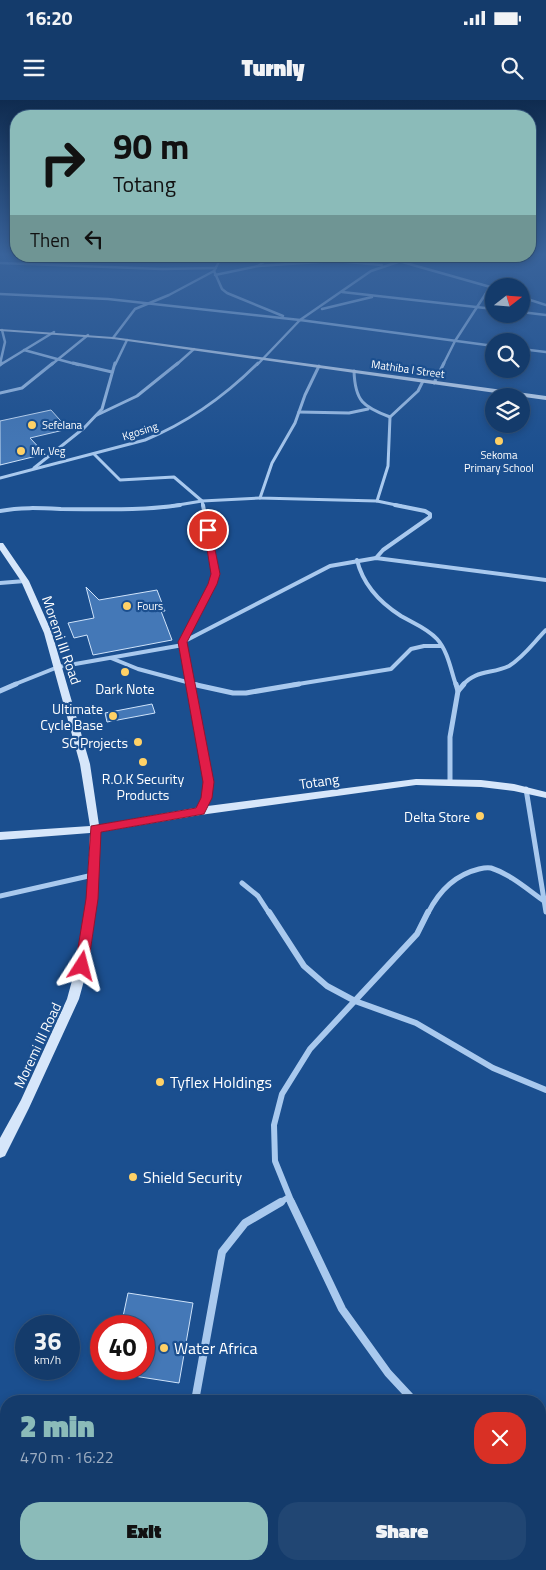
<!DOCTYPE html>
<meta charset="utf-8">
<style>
:root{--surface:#143b6b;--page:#214673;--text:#f1f3f6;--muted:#9dadc1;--line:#33557e;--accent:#8bbbb9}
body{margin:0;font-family:"Titillium Web",sans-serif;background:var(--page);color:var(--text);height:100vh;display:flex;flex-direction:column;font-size:19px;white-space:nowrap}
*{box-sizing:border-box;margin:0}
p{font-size:16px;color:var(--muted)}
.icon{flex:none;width:28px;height:28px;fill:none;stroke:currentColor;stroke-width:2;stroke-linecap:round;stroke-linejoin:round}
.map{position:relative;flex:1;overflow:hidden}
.side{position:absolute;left:0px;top:1295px;width:546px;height:175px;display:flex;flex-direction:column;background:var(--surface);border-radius:20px 20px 0 0;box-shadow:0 2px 8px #0003,0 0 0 1px var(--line)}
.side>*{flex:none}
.top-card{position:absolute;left:10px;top:10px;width:526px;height:152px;border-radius:20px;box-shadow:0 2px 8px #0003,0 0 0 1px var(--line);background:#8bbbb9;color:#111;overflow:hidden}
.needle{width:32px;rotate:73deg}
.tools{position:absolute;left:485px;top:178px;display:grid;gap:10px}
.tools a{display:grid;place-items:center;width:45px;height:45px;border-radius:50%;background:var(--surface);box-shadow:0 2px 8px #0003,0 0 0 1px var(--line);font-size:25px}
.speed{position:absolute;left:15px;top:1215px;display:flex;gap:10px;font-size:25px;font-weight:700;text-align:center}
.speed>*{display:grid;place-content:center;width:65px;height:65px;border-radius:50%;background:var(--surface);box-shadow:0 2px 8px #0003,0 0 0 1px var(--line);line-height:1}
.speed small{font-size:12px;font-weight:400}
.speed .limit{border:8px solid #d22;background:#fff;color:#111}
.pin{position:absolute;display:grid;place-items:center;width:42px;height:42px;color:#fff;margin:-21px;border:2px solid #fff;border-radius:50%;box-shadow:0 1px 5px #0007}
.me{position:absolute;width:55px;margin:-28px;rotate:9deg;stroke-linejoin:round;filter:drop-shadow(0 0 4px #0008)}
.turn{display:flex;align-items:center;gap:18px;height:105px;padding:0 20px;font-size:22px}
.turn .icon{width:65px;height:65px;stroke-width:2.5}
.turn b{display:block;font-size:35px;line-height:42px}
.then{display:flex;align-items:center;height:48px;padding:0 20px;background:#0003;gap:10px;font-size:19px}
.round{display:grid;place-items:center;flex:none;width:52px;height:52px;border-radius:20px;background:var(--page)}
.head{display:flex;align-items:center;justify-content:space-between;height:85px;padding:0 20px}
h1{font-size:30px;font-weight:800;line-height:38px;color:var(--accent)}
.cta{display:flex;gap:10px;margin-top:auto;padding:10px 20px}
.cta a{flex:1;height:58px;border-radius:20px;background:var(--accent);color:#111;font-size:20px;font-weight:800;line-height:58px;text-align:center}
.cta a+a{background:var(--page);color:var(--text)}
.status{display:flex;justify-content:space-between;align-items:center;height:35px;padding:0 25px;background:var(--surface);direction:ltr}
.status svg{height:14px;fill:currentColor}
header{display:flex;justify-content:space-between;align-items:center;height:65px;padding:0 20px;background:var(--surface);font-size:22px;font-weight:800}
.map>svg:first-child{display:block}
</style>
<div class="status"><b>16:20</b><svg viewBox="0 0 49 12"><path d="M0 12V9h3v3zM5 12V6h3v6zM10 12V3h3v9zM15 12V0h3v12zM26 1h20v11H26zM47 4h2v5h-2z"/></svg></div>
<header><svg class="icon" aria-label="menu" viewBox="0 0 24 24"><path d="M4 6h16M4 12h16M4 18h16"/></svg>Turnly<svg class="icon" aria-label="search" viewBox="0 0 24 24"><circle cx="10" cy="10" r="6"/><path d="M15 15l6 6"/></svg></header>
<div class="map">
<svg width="546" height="1470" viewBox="0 0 546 1470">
<rect width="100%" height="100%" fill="#1b4f8f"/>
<g fill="#4478b7" stroke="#cfe3fa">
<polygon points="51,310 68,329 30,338 45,354 0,365 0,321"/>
<polygon points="86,487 99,500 157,490 165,511 161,511 172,540 93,555 87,535 74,538 68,523 94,518"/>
<polygon points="152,604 155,613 107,622 105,613"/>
<polygon points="128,1193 193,1203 179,1283 121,1274 121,1269 144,1269 144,1226 121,1226"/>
</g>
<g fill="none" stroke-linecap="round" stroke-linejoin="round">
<g stroke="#a9c9ee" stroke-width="2.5">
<polyline points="381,156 494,188"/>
<polyline points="0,163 162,169 216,168"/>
<polyline points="258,166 335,161 382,165"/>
<polyline points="214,171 222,189 227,193 283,216"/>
<polyline points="215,175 258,166 273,156"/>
<polyline points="342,192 494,209"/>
<polyline points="0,194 108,199 300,220 371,171 398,162"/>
<polyline points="521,197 546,205"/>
<polyline points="322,209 372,197"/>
<polyline points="521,212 546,215"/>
<polyline points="113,238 135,209 169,195 214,171 222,156"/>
<polyline points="521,249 546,252"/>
<polyline points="24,250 79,265"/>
<polyline points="0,264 5,242 2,230"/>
<polyline points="0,265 54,232"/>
<polyline points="51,265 88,235"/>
<polyline points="115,265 127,240"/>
<polyline points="176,265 194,249"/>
<polyline points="257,265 300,220 494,246"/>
<polyline points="443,265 455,241 490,187"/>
</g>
<g stroke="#a9c9ee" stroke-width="3">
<polyline points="73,263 112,272"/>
<polyline points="0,265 2,263"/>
<polyline points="319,266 305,295 295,323 272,363 260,398 377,401"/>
<path d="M 354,271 C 355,301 363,307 390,317"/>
<polyline points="434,283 444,263"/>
<polyline points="0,293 22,288 53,263"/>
<polyline points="299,312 349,313 368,309"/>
<polyline points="97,315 137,296 178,263"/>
<polyline points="94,354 120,380 174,377 202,401 203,406"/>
<polyline points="34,368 84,328 102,309 115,263"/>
<path d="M 0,378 L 145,340 C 189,322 225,296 258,263"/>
<polyline points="172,406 202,401 260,398"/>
<polyline points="401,406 377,401 388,366 390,317 418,291 423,281"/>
</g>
<g stroke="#a9c9ee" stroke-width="4">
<path d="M 0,411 C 20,407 40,408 61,409 C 100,409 141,411 180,405"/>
<polyline points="376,458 383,450 430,417 430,414 425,411 395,405"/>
<path d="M 357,460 C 363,485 379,502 401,516 C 413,523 427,528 437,539 C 448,551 451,571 456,585"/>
<polyline points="0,483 25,481"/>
<polyline points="183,542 330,466 376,458 546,480"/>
<polyline points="111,558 138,569 198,585"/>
<polyline points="13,585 58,567 183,545"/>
<polyline points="191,585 183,542 213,484 215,474 203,405"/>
<polyline points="292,585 391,569 411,549 424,546 441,546"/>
<path d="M 463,585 C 475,570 492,574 509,566 C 524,557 534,542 546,530"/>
</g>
<g stroke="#a9c9ee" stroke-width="5">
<polyline points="191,584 208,682 206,698 200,711"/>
<polyline points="192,584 233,593 246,593 299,584"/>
<polyline points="0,591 16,584"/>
<polyline points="458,591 464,584"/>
<polyline points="450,681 450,637 458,591 456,584"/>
<polyline points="526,689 546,812"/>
<polyline points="242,783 258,796 269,813"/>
<polyline points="0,796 93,775"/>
<path d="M 428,813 C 439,791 454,775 479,769 C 483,768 487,767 491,768 C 510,774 527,789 544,801"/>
</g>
<g stroke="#a9c9ee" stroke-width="6">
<polyline points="269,812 304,866 327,886 355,901 416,923 493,968 546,990"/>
<polyline points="279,1103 289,1097"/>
<polyline points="292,1103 275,1061 274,1025 282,994 310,949 417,834 428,812"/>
</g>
<g stroke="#a9c9ee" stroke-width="8">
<polyline points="291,1102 342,1209 388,1273 414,1301"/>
<polyline points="195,1301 222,1152 245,1123 281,1102"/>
<polyline points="540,1408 546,1411"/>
<polyline points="222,1464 225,1470"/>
<polyline points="478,1464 478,1470"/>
<polyline points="161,1470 162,1464"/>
</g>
<g fill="#d6e6fa" fill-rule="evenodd">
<polygon points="0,229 113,237 546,296 546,300 113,239 0,231"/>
<polygon points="0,443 3,443 29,481 52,533 90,664 99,725 200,707 416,679 481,680 514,684 546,692 546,698 514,691 481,687 416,685 200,715 100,732 97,799 88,866 79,899 29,1008 5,1056 0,1058 0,1038 21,1000 67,899 76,866 87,799 90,733 0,740 0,732 90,726 80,664 44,533 21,481 0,450"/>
</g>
</g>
<linearGradient id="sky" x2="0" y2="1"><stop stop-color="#0f2b4f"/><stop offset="0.43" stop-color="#39639b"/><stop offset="1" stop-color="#39639b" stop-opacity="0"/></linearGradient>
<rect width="546" height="359" fill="url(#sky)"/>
<polygon fill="#e11d48" stroke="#92132f" points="208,428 211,430 220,474 217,484 187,542 214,682 212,698 204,714 101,732 98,799 88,866 86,870 82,872 77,870 75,866 86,799 91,726 196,708 201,698 203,682 178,542 208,484 211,474 204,430"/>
<g fill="#ffd166" stroke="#1b4f8f" stroke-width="2">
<circle cx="32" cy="325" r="5"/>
<circle cx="499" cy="341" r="5"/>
<circle cx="21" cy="351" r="5"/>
<circle cx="127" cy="506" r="5"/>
<circle cx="125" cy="572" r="5"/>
<circle cx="113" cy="616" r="5"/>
<circle cx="138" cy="642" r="5"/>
<circle cx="143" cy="662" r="5"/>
<circle cx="480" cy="716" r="5"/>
<circle cx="160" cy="982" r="5"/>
<circle cx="133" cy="1077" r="5"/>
<circle cx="164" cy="1248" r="5"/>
</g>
<g text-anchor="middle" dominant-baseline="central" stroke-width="4.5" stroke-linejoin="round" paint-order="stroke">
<g font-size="11" fill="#fff" stroke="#1b4f8f">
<text transform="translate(408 269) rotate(8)">Mathiba I Street</text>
<text transform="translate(140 331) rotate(-18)">Kgosing</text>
</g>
<g font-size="11" fill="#fff" stroke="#1b4f8f" text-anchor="start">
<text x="42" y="325">Sefelana</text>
<text x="31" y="351">Mr. Veg</text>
<text x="499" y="355" text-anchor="middle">Sekoma<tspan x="499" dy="13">Primary School</tspan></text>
<text x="137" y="506">Fours</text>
</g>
<g font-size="14" fill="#fff" stroke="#1b4f8f">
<text transform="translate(62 540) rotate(71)">Moremi III Road</text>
<text transform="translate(319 681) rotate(-8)">Totang</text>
<text transform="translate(37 945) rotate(-65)">Moremi III Road</text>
</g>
<g font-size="14" fill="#fff" stroke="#1b4f8f" text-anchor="end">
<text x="125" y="588" text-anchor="middle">Dark Note</text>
<text x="103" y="608">Ultimate<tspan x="103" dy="16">Cycle Base</tspan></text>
<text x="128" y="642">SC Projects</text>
<text x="143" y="678" text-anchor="middle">R.O.K Security<tspan x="143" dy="16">Products</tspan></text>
<text x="470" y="716">Delta Store</text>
</g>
<g font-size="16" fill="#fff" stroke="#1b4f8f" text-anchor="start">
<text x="170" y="982">Tyflex Holdings</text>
<text x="143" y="1077">Shield Security</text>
<text x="174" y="1248">Water Africa</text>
</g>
</g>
</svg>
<div class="tools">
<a><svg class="needle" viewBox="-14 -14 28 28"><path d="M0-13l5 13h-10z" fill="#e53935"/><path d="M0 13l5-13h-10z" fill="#9dadc1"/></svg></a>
<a><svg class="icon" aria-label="search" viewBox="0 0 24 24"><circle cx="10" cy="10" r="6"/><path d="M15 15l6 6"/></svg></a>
<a><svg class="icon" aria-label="layers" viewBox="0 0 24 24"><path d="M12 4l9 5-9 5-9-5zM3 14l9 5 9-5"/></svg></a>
</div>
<div class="speed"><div>36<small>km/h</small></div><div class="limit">40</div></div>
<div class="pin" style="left:208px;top:430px;background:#d93025"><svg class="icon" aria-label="arrive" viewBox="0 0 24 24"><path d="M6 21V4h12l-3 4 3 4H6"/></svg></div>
<svg class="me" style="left:82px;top:866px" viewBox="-20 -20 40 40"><path d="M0-17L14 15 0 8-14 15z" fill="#e11d48" stroke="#fff" stroke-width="4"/></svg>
<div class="top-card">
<div class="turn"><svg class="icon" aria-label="right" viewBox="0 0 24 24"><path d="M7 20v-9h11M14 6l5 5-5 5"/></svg><div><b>90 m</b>Totang</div></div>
<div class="then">Then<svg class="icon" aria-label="left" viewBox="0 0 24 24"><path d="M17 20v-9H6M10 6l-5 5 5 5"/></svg></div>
</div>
<section class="side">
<div class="head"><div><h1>2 min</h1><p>470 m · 16:22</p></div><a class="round" style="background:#d93025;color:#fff"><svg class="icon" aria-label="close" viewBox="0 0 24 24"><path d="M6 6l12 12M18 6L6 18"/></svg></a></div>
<div class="cta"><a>Exit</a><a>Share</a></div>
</section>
</div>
